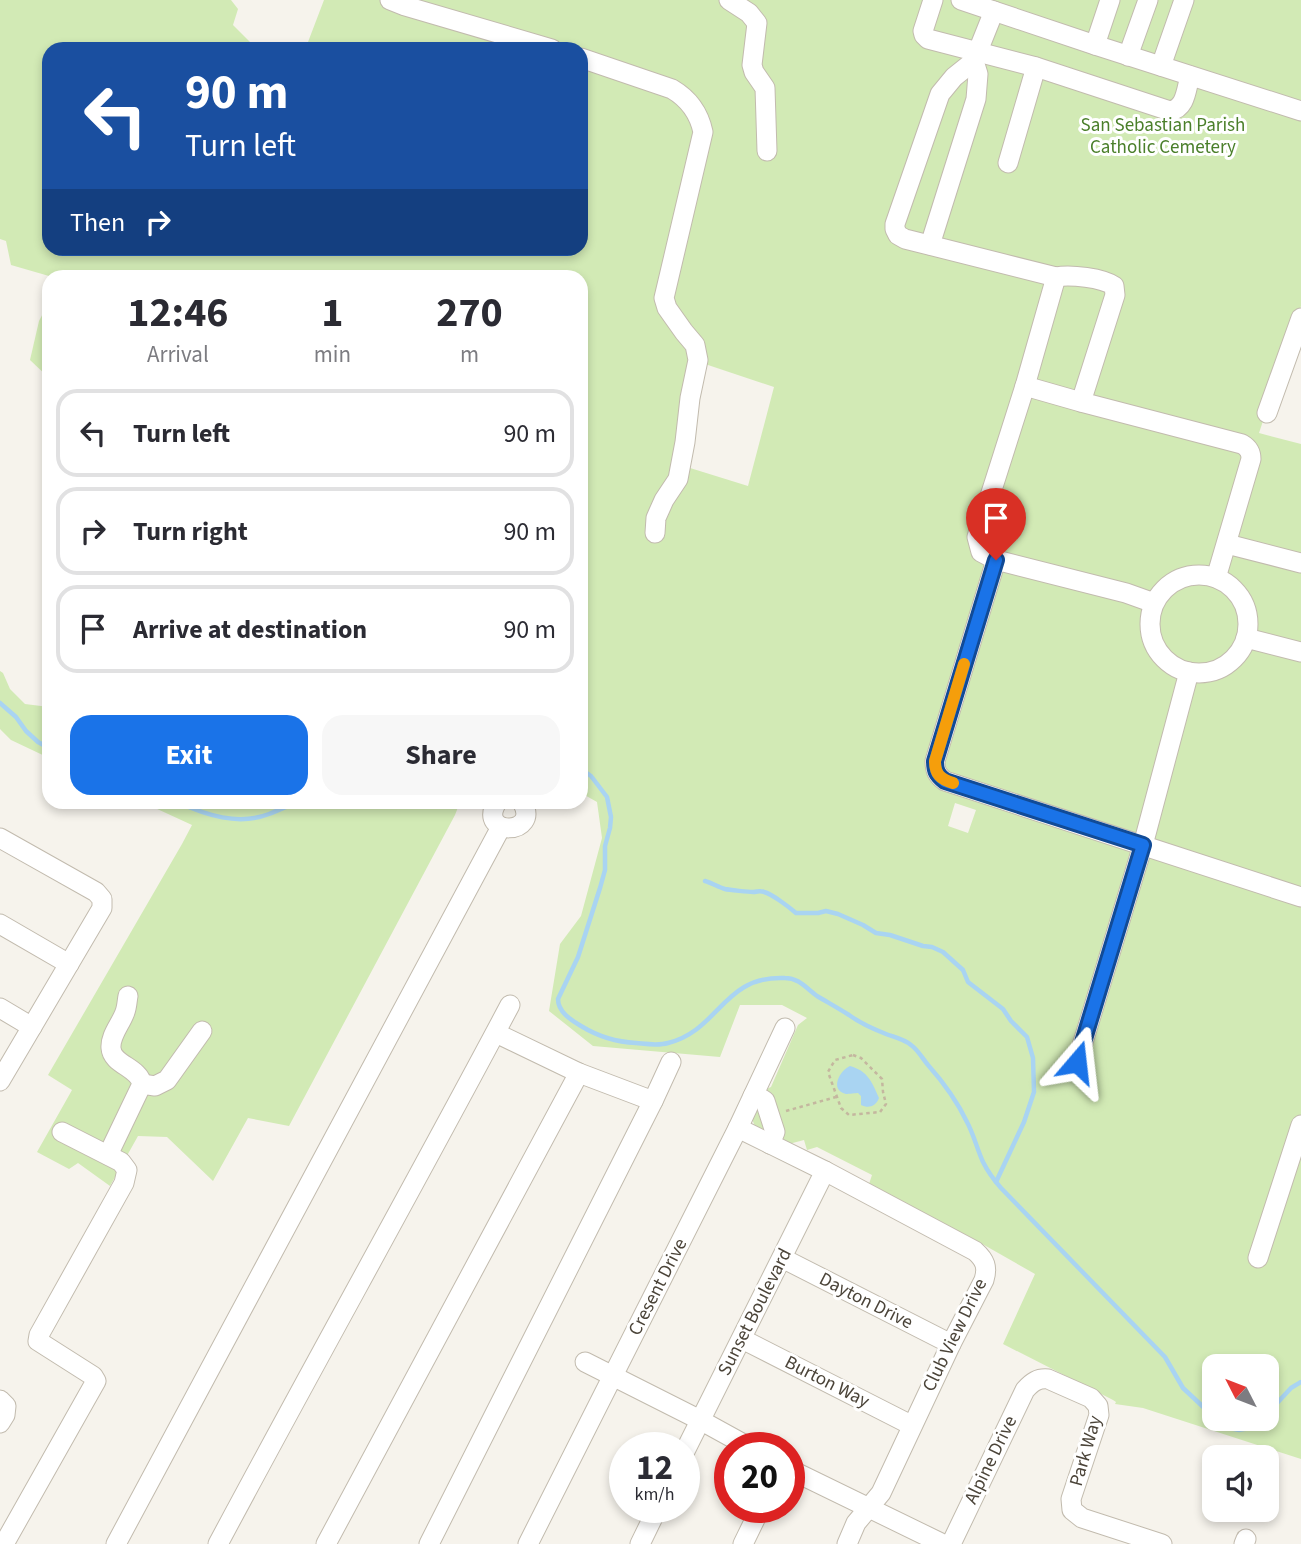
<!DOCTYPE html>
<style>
:root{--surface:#fff;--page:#f7f7f7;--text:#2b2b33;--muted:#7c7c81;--line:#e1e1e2;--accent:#1a73e8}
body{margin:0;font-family:"Source Sans 3",sans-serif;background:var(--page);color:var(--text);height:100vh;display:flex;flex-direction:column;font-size:26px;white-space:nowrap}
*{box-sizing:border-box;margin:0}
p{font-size:23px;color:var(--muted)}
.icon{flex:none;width:38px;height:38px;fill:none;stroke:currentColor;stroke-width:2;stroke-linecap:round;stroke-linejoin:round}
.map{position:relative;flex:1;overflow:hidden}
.side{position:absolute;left:42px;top:270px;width:546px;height:539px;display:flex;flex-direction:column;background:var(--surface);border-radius:21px;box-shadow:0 4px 10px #0003}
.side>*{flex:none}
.hud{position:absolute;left:42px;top:42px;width:546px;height:214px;border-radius:21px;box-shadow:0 4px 10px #0003;background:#1a4fa0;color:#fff;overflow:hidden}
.needle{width:46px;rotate:312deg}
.controls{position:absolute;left:1202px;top:1354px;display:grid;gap:14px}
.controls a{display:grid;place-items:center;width:77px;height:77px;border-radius:14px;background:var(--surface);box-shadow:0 4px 10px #0003;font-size:35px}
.speed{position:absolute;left:609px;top:1432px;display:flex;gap:14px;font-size:35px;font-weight:700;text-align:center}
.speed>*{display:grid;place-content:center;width:91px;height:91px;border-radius:50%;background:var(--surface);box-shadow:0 4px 10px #0003;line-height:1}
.speed small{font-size:18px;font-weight:400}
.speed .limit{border:10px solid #d22;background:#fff;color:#111}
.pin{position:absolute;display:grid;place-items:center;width:60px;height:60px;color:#fff;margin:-72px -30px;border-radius:50% 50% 50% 0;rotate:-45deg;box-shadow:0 0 7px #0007}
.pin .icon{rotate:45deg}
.me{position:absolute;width:77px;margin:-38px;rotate:17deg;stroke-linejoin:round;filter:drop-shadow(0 0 5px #0008)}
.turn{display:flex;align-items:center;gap:24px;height:147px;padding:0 28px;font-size:32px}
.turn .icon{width:91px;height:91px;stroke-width:2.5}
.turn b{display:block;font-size:49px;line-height:60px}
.then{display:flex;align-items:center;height:66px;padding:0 28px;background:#0003;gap:14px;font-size:26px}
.eta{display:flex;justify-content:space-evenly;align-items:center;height:119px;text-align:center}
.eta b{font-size:42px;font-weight:700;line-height:49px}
.button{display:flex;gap:14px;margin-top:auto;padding:14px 28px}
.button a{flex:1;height:80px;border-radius:21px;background:var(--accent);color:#fff;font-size:28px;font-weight:700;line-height:80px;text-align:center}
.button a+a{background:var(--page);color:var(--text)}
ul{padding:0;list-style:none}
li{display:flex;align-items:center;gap:21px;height:88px;margin:0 14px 10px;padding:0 14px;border:4px solid var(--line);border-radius:21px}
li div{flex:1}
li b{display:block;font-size:26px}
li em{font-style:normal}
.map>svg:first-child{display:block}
</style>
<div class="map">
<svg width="1301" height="1544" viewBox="0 0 1301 1544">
<rect width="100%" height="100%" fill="#f6f3ec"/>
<g fill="#d2eab5" fill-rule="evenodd">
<path d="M 0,0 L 231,0 L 238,9 L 233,25 L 250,42 L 283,49 L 49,49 L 49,248 L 581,248 L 581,49 L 287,49 L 308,42 L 324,0 L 1301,0 L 1301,306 L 1259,433 L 1301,444 L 1301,1459 L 1143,1408 L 1115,1404 L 1116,1402 L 1113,1400 L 1003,1344 L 1035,1274 L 970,1237 L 868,1187 L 872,1175 L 817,1147 L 807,1150 L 804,1140 L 785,1145 L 757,1132 L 751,1116 L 764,1090 L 771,1087 L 798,1025 L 807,1018 L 782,1005 L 740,1005 L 720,1057 L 593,1046 L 549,1011 L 560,944 L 581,916 L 602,838 L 597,802 L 581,793 L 581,276 L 49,276 L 11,265 L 6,241 L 0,239 ZM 705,364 L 774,387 L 748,486 L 674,463 ZM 955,803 L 976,810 L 968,833 L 948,826 ZM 1214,1367 L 1267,1367 L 1267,1419 L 1214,1419 Z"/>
<polygon points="49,302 49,378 30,360 39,321"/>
<polygon points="0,671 3,673 10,689 25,704 49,707 49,758 11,740 0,729"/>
<polygon points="142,802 460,802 455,815 289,1126 248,1118 213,1181 167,1137 138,1136 110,1186 78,1163 69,1169 37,1152 72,1090 48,1075 182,844 192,825"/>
</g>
<path fill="#a9d4f2" d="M 850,1066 C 868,1071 872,1082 879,1098 C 876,1106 869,1109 861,1105 L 861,1096 L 858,1093 C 857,1093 848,1094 846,1094 C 829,1090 840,1070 850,1066 Z"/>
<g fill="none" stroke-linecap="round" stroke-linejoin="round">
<g stroke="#a9d4f2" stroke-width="4.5">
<polyline points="0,703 16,717 26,731 38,742 49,748"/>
<path d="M 581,769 L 591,776 L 607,797 L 611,817 L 610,828 L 605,846 L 605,870 L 600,888 L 578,957 L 558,999 C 558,1012 571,1020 581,1026 C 599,1037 615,1042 636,1043 C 647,1044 658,1046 668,1043 C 720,1030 723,975 785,978 C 799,978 806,988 817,996 C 827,1002 838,1008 849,1015 C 860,1023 873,1029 886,1034 C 894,1037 904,1039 911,1045 C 918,1050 923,1059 928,1065 C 944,1083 957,1101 967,1122 C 974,1135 977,1149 983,1162 C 988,1172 994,1180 1001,1188 L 1165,1357 L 1183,1388 L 1214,1417"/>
<path d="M 177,802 C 206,815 238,826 269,814 C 279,810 289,805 300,802"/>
<path d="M 705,881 C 712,883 718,887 725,889 C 729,890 749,892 753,892 C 758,892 759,890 764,892 C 772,894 789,907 796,913 L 818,913 L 826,911 L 838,914 L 863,925 L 876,933 L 890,935 L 923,946 L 932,947 L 943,952 L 963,970 L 968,982 L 1003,1009 L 1011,1021 L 1027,1037 L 1033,1058 L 1034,1092 L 1024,1122 L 996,1182"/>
<polyline points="1267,1414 1291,1388 1301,1382"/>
<path d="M 1217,1419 C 1234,1434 1245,1433 1262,1419"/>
</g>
<defs>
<g id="minor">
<polyline points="390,0 405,6 552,49"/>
<polyline points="729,0 749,13 757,23 752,65 754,72 765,88 767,151"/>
<path d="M 933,0 L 923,31 L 924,35 L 928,39 L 1036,67 L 1170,111 C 1186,108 1186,90 1190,76"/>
<polyline points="961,0 1095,45 1301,111"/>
<path d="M 994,11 L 974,61 L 954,77 L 940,94 L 895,224 L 895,229 L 898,235 L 905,239 L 1056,277 C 1070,274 1103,278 1114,286 L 1115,295 L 1081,402"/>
<polyline points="1095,45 1110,0"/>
<polyline points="1128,56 1148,0"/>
<path d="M 581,58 L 672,89 C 689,99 699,113 703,132 L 664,298 L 667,308 L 684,332 L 695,345 L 698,360 L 690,398 L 685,442 L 678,479 L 664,500 L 656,518 L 655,533"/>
<polyline points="1161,66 1184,0"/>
<polyline points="1008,163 1036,67"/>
<polyline points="930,245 976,99 978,74 974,61"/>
<polyline points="1056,277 1025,386 977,537 981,552 996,560 1126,593 1154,603"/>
<path d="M 1025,386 L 1081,402 L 1242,444 C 1249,448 1251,452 1251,459 L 1216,578"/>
<polyline points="1267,413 1301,318"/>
<polyline points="1227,544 1301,563"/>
<path d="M 996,560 L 935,761 C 935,771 937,775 945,781 L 1301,897"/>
<circle cx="1199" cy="624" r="49"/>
<polyline points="1246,638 1301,652"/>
<path d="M 497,802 C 476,837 542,836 522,802"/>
<polyline points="0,838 96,892 102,899 102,908 0,1081"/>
<polyline points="0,924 69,964"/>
<polyline points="0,1008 32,1027"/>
<polyline points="496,1033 579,1073 653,1101"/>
<polyline points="1077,1062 1143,845 1189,672"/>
<polyline points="142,1084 155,1086 167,1080 202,1031"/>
<polyline points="753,1096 762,1099 765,1101 775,1132 770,1144"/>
<path d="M 738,1128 L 825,1171 L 975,1251 C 985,1260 988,1267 984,1280 L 951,1344 L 881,1493 L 856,1523 L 847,1544"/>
<path d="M 108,1155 L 142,1084 C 139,1067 112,1065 111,1048 C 110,1035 121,1024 125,1012 C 127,1007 127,1001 128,996"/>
<polyline points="782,1258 951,1344"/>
<polyline points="1258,1258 1301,1125"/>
<polyline points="742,1339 911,1425"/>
<polyline points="585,1362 700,1420 749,1447"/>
<polyline points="0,1400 6,1406 5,1415 0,1423"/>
<polyline points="684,1453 825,1171"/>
<polyline points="789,1469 943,1544"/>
<polyline points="4,1544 96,1381 93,1376 38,1341 39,1335 124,1183 127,1170 121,1162 62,1132"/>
<polyline points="116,1544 501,827"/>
<path d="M 218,1544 C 314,1364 414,1186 510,1005"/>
<polyline points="326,1544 579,1073"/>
<polyline points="429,1544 653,1101 671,1062"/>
<polyline points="528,1544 738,1128 785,1028"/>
<polyline points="640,1544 658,1507"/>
<polyline points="743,1544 761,1507"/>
<path d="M 951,1544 L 1025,1390 C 1032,1382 1038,1378 1048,1379 L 1091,1398 L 1098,1406 L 1099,1415 L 1071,1499 L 1072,1510 L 1082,1518 L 1162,1544"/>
<polyline points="1244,1544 1246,1539"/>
</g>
</defs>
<use href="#minor" stroke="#c2bbae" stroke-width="21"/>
<g stroke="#c4b79f" stroke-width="2.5" stroke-dasharray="3.5 3.5" stroke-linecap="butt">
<polygon points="853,1055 861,1058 882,1079 883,1092 886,1104 880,1112 849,1115 841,1108 828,1072 835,1060"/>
<polyline points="786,1111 836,1097"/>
</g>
<use href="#minor" stroke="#fff" stroke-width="19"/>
</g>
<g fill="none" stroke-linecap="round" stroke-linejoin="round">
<defs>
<path id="route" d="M 996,560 L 935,761 C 935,771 937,775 945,781 L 1143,845 L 1077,1062"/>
</defs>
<use href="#route" stroke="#114b97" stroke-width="18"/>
<use href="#route" stroke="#1a73e8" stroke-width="12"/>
<path stroke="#f59e0b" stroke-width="12" d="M 953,783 C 940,779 935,774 935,761 L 964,664"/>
</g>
<g text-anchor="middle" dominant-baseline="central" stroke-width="6" stroke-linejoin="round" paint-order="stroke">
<g font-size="19" fill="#4a7f2a" stroke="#fff">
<text x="1163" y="125">San Sebastian Parish<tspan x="1163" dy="22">Catholic Cemetery</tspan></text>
</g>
<g font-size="19" fill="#4b4439" stroke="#fff">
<text transform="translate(658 1287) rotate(-63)">Cresent Drive</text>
<text transform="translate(866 1301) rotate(27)">Dayton Drive</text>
<text transform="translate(755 1312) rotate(-63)">Sunset Boulevard</text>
<text transform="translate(955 1335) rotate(-64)">Club View Drive</text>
<text transform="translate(827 1382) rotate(27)">Burton Way</text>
<text transform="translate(1086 1451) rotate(-74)">Park Way</text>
<text transform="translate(991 1460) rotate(-64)">Alpine Drive</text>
</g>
</g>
</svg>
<div class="controls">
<a><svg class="needle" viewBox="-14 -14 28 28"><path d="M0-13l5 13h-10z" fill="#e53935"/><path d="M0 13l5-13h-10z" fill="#7c7c81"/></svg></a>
<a><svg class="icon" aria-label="sound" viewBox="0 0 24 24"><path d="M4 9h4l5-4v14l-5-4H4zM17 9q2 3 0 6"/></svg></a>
</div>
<div class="speed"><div>12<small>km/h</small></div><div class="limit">20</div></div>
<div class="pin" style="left:996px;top:560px;background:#d93025"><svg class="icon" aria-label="arrive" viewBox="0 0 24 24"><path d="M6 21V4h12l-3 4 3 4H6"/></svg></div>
<svg class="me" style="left:1077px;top:1062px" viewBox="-20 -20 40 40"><path d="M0-17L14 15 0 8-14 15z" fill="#1a73e8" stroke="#fff" stroke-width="4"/></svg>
<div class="hud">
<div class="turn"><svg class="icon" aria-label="left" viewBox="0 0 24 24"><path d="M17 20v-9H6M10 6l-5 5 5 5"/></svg><div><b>90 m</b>Turn left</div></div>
<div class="then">Then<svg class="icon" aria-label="right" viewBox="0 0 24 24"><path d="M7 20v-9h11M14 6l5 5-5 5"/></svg></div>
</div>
<section class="side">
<div class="eta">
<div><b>12:46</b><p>Arrival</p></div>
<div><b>1</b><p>min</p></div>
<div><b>270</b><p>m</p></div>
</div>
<ul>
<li><svg class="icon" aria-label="left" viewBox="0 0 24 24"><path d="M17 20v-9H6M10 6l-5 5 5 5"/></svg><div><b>Turn left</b></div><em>90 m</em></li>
<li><svg class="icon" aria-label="right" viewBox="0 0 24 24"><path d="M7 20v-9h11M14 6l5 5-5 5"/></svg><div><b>Turn right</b></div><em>90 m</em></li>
<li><svg class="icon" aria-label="arrive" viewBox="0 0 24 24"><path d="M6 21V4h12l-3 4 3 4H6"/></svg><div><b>Arrive at destination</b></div><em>90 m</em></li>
</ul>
<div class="button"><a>Exit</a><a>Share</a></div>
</section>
</div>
